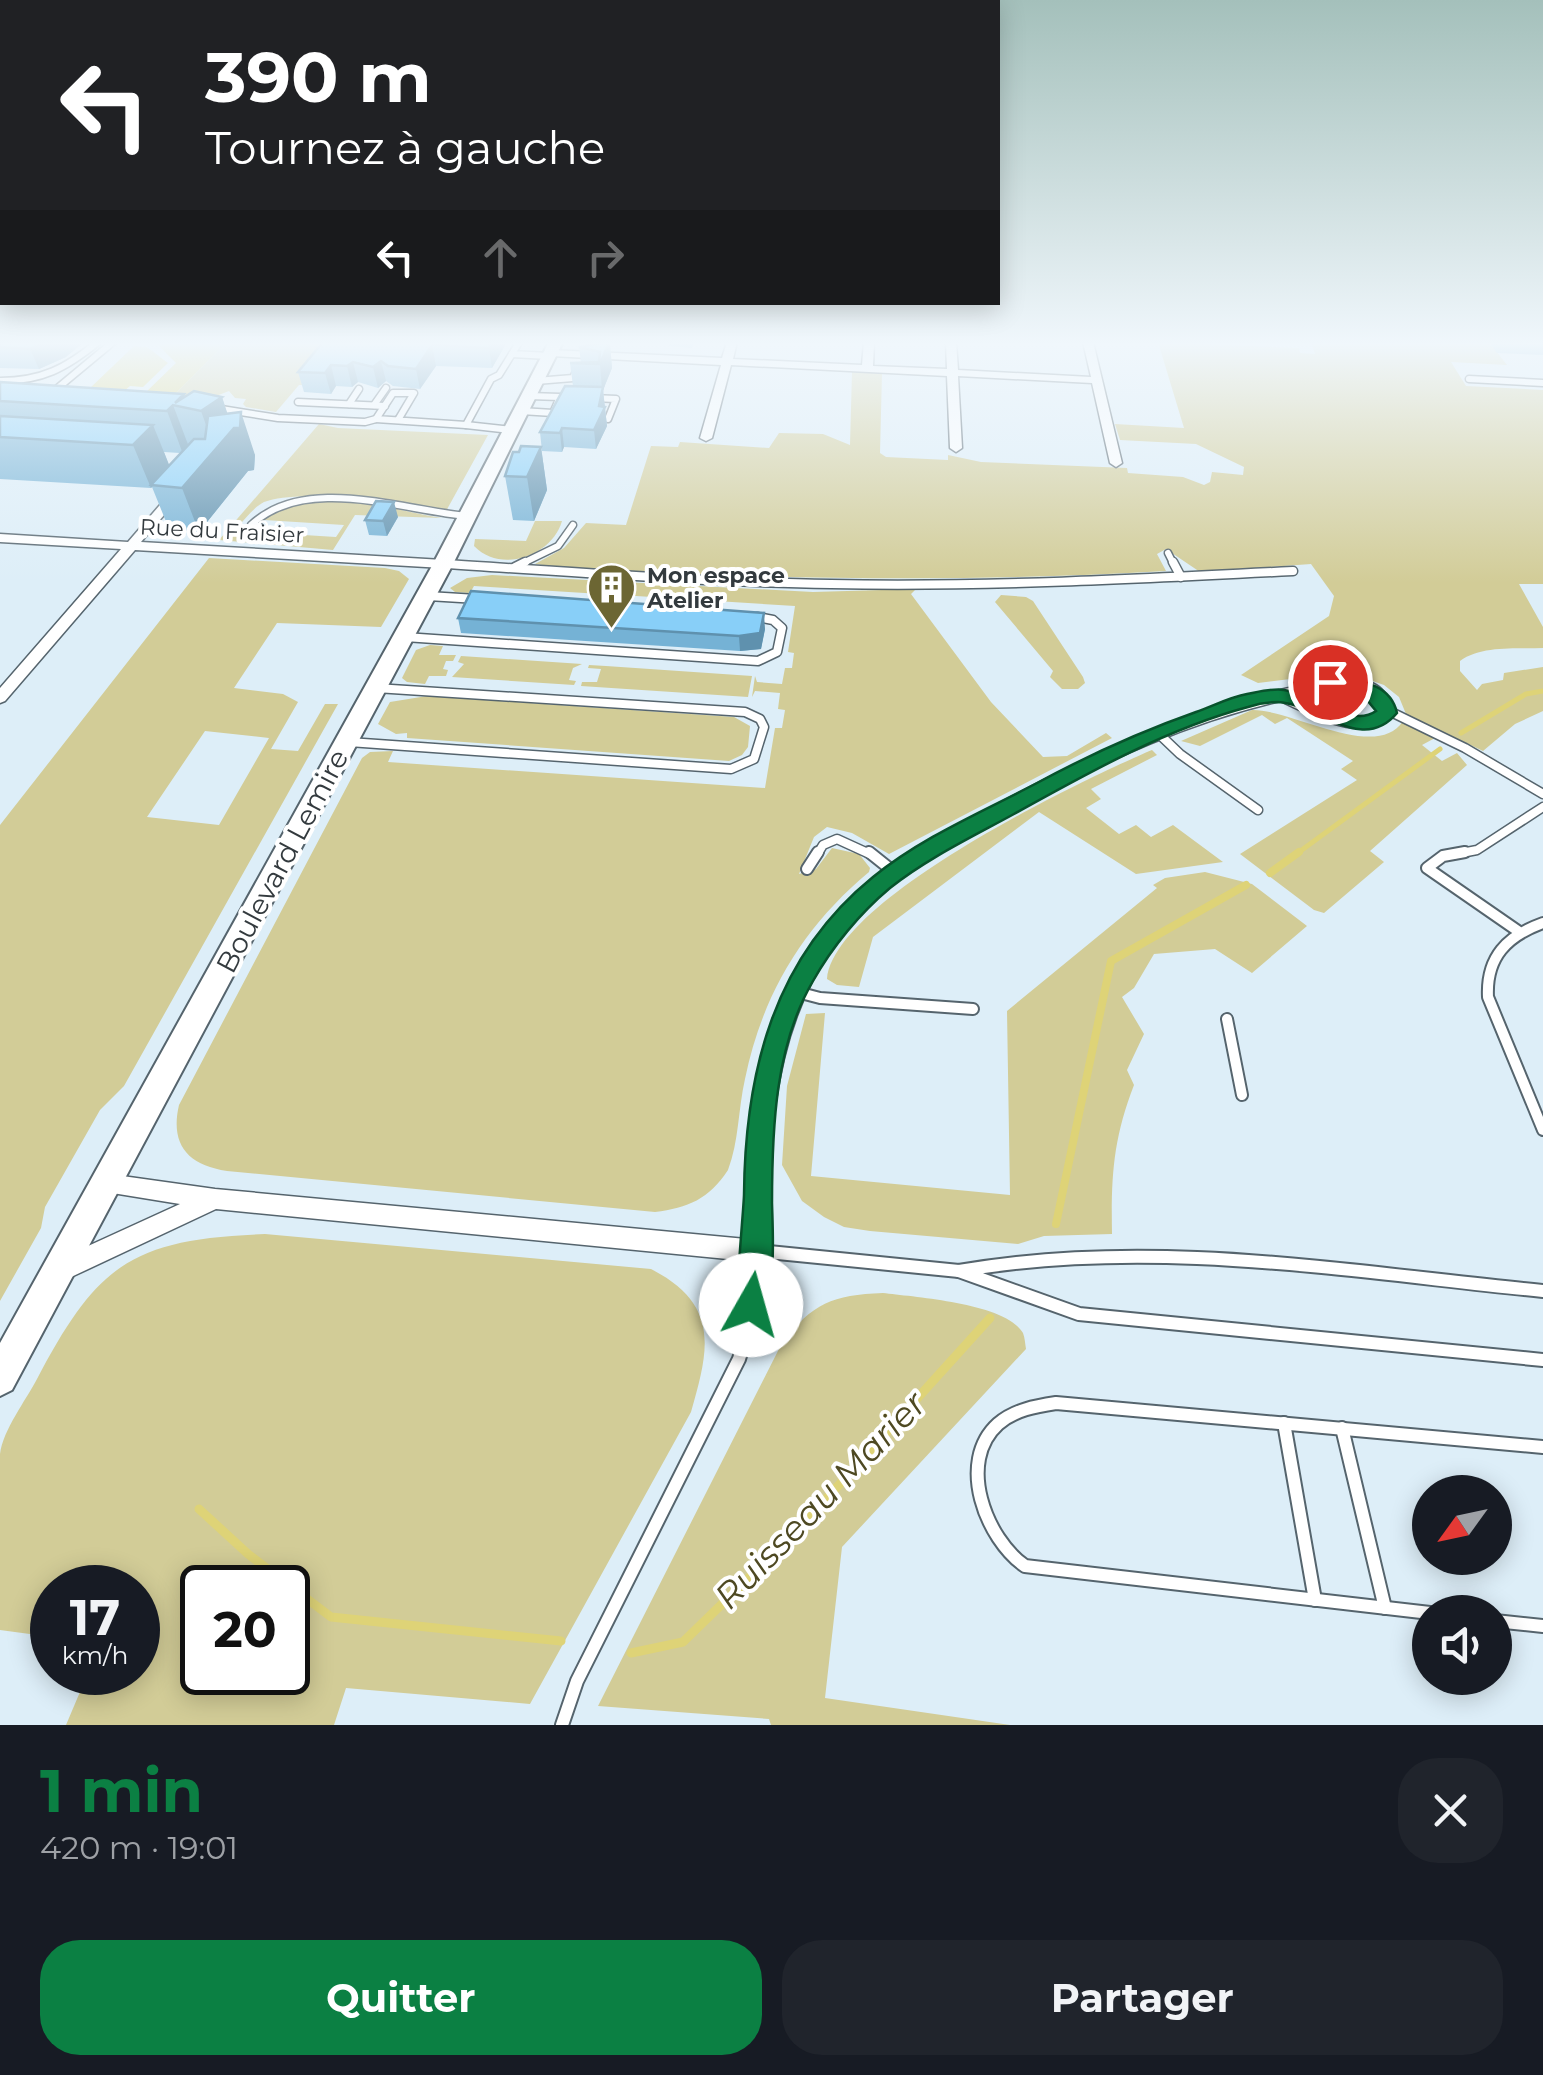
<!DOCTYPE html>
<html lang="fr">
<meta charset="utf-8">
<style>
:root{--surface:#171b24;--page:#20242c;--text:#f1f3f6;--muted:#9ea1a6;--accent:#0b8043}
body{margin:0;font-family:Montserrat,sans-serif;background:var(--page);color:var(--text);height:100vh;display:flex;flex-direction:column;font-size:38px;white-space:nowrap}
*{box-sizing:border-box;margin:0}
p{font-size:32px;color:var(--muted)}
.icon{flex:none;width:55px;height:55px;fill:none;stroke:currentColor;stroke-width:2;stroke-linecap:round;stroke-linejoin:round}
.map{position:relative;height:1725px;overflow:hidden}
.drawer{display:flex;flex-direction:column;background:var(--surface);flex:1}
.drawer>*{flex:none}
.top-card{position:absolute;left:0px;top:0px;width:1000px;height:305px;box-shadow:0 5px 25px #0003;background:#202124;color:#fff;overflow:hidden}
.needle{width:65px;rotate:237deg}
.tools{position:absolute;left:1412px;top:1475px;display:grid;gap:20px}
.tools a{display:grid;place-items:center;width:100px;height:100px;border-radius:50%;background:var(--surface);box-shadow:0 5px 25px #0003;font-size:50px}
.speed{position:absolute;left:30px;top:1565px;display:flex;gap:20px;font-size:50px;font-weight:700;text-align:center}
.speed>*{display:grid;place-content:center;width:130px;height:130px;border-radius:50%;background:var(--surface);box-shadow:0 5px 25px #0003;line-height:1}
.speed small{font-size:25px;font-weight:400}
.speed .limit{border:5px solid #111;border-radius:15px;background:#fff;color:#111}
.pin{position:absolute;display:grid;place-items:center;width:85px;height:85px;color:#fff;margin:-42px;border:5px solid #fff;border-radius:50%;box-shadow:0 2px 10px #0007}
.me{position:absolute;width:110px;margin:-55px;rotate:7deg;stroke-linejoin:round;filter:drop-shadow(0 0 8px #0008)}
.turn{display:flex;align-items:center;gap:35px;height:210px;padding:0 40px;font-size:45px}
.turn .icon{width:130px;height:130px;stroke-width:2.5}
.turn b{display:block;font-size:70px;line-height:85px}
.lanes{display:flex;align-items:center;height:95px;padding:0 40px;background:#0003;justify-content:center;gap:50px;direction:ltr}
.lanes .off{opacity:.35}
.round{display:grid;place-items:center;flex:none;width:105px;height:105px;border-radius:40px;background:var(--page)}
.head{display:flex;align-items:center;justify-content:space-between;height:170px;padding:0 40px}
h1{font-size:60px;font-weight:700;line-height:75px;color:var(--accent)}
.cta{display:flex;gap:20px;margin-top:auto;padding:20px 40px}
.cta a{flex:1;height:115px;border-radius:40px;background:var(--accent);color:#fff;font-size:40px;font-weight:700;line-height:115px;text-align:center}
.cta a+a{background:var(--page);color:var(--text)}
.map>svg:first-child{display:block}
</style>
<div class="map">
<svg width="1543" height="1725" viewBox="0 0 1543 1725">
<rect width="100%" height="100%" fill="#ddeef8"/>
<g fill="#d2cc97" fill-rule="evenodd">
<polygon points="227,342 344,342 310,385 299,385 276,412 246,407 243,404 246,399 235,398 229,391 198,403 174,395"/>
<path d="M 1158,342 L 1299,348 L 1300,353 L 1315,354 L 1311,342 L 1489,342 L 1507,365 L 1451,362 L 1466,386 L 1543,390 L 1543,584 L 1519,584 L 1543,627 L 1543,648 C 1517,649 1481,645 1460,661 L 1460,671 L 1477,690 L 1482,684 L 1503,680 L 1504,673 L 1543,667 L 1543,711 L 1515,724 L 1483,751 L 1406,714 L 1399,697 L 1384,685 L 1347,672 L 1258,683 L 1241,675 L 1329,616 L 1334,596 L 1311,564 L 1200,572 L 1166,549 L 1157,554 L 1166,571 C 1029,579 893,580 756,576 C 682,574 608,575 535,564 L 564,548 L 586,523 L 626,525 L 651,446 L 678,447 L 680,442 L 769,448 L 779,433 L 823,434 L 850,445 L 852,372 L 882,373 L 880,453 L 886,457 L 948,460 L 948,455 L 981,462 L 1127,468 L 1128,473 L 1183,477 L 1204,485 L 1210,482 L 1212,472 L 1243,475 L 1244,467 L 1196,444 L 1120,440 L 1115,424 L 1184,428 Z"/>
<path d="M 319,424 L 338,428 L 488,435 L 445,513 C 402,506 303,487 264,502 C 254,507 244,520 236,529 L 258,528 L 256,532 L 336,537 L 344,525 L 264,520 C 310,480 388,510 442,518 L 355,515 L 333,550 L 219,540 Z"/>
<path d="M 535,521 L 562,521 C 552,556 501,574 474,546 L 475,539 L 526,541 Z"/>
<path d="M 209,558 L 385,568 L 399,571 L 409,579 L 381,627 L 277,623 L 234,688 L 283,694 L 298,702 L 271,749 L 298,751 L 325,704 L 338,704 L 124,1086 L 100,1110 L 45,1207 L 41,1228 L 0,1301 L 0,825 ZM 205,731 L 269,738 L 219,825 L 147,817 Z"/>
<path d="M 492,575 L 813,592 L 916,589 L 911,594 L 991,702 L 1043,757 L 1067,756 L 1106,733 L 1112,738 L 889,854 L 852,833 L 827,827 L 814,837 L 799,874 L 816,869 L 832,848 L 859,854 L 870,868 L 869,872 C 803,927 762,995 745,1079 C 738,1110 739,1141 728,1170 C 709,1199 688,1208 655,1212 L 227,1171 C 187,1165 170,1144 179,1105 L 362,758 L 370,752 L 393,751 L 388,762 L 765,788 L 775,728 L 782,728 L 785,710 L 778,709 L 780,693 L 755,691 L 752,697 L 755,676 L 757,682 L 782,684 L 785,668 L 792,668 L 794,653 L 788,652 L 795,606 L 620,595 L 621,591 L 603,589 L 601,594 L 474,586 L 470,593 L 455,592 L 450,588 L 467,578 Z"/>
<polygon points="1001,595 1026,597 1033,601 1083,677 1085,683 1078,689 1062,689 1050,677 1053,671 995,602"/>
<polygon points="430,645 443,646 439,655 456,655 453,661 446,661 443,669 448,670 446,676 429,676 425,684 407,682 402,678 416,650"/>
<polygon points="461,656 582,664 573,668 569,680 576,681 574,685 452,677 464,664 458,662"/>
<polygon points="589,665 606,666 752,676 748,697 581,686 582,682 597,682 601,669 588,668"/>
<polygon points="427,696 734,717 750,726 748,747 742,755 729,761 407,738 407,733 396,734 378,724 390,702"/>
<path d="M 1252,710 C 1291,709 1377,762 1403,721 L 1435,738 L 1422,745 L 1442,761 L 1457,753 L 1467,765 L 1370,851 L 1384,862 L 1324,913 L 1314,910 L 1240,854 L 1357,780 L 1341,769 L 1353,761 L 1287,718 L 1275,724 L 1262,715 L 1200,746 L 1181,741 Z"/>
<path d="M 1152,750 L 1157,755 L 1091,789 L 1101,799 L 1086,808 L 1119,834 L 1136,825 L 1151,837 L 1173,825 L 1223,862 L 1136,874 L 1039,812 L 873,937 L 859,987 L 837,985 L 827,979 C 834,899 1081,780 1152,750 Z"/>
<path d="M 1205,872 L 1252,884 L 1307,926 L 1252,973 L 1215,949 L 1154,954 L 1134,988 L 1122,997 L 1144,1034 L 1127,1070 L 1134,1085 C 1113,1139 1111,1177 1112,1234 L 1044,1236 L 1018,1244 L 870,1231 L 844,1227 L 824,1217 L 802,1201 L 782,1165 L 787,1086 L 806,1014 L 825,1013 L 811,1176 L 1010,1195 L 1007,1011 L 1157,888 L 1153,885 L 1165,878 Z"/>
<path d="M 265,1234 L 651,1269 C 719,1304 710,1347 691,1412 L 530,1704 L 346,1688 L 334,1725 L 66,1725 L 88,1673 L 138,1672 L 138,1588 L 52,1588 L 52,1637 L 0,1630 C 0,1573 0,1511 0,1454 C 3,1430 26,1400 37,1379 C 98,1263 133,1239 265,1234 ZM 202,1588 L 288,1588 L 288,1672 L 202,1672 Z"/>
<path d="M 883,1293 C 914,1297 1006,1303 1023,1333 C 1025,1338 1025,1344 1026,1349 L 842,1547 L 825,1698 L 1010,1725 L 771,1725 L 769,1719 L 598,1706 L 782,1343 C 813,1303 832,1295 883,1293 Z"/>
</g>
<g fill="#ded377">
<polygon points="140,342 227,342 174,395 145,393 176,363 157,344"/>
<polygon points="134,346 147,347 168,363 143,387 130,386 123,392 89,389"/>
</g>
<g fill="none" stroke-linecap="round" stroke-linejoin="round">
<g stroke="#ded377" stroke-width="5">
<polyline points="1461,733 1526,694 1543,691"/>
<polyline points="1295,855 1440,749"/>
</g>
<g stroke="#ded377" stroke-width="8">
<polyline points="1270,873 1299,852"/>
<polyline points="1056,1224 1111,961 1246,885"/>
</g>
<g stroke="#ded377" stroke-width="9">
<polyline points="199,1509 248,1554 331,1617 561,1641"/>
<polyline points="631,1653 683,1642 799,1529 990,1318"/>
</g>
<defs>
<g id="lane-far3">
<polyline points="519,342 512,354 549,356"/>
<polyline points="1469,379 1543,383"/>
<path d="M 0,381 C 42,381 66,368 98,342"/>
<polyline points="536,381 573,378 577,369"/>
<polyline points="54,391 113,342"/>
<polyline points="593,398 616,399 608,419"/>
<polyline points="298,402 385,406"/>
<polyline points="349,404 359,389"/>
<polyline points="374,405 386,388"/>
<polyline points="215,408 278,418 365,422 376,419"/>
<polyline points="521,411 553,413 560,397 529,396"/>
<polyline points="398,420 414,393 393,393 376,419 466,425"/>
<polyline points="511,430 466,425 491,379 499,375 512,354"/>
<path d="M 259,526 L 251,525 C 306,474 401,510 467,516"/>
<polyline points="1168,553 1174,565"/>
<polyline points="445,564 459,565"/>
<polyline points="519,565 558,546 573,525"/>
</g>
<g id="lane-far2">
<polyline points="1173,562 1181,577"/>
<path d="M 445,564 C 574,572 702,582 831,584 C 985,587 1139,579 1293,571"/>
<polyline points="515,567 525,562"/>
<polyline points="428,596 477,599"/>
<polyline points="405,637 758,661 777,652 782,628 773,620 757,617"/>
<polyline points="1387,710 1465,748 1543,794"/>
<polyline points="1158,733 1180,754 1258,810"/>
<polyline points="349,742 731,769 754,759 764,727 760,719 745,712 376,688"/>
<polyline points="817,855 823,845 837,839 872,855"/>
<polyline points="1451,855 1477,850 1543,807"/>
</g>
<g id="lane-far1">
<polyline points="869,852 894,872"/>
<polyline points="1465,852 1443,856 1427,868 1518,931"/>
<polyline points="807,869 818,852"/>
<path d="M 1543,923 C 1507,936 1486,957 1488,997 L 1543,1130"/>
<polyline points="797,992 820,998 973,1009"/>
<polyline points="1227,1019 1242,1095"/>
</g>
<g id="lane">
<path d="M 1543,1291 C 1350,1272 1152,1237 959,1271 L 1079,1314 L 1543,1360"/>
<polyline points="1284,1423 1315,1600"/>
<polyline points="1342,1428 1385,1608"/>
<path d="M 1430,1613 L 1025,1566 C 986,1539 956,1462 998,1424 C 1014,1410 1036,1406 1056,1403 L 1543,1447"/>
<polyline points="1495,1621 1543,1626"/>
<polyline points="562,1725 577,1681 739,1359 747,1332 758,1251 959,1271"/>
</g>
<g id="street">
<polygon points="727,342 737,342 733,359 862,365 864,342 874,342 873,366 947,369 946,342 956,342 958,370 1091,377 1083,342 1093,342 1122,463 1116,467 1110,463 1092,383 958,376 962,448 956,452 950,448 947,376 731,365 712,438 706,441 700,438 721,365 551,356 546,353 551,350 722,358"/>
<polygon points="176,490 182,494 141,542 443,560 450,564 443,568 135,550 5,701 0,703 0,688 121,549 0,542 0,534 128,542 172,491"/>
<path d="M 1342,679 C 1372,679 1385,684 1395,713 C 1363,746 1314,716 1280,701 C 1190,722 1109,759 1028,802 C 977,830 924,856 880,894 C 775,984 766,1123 769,1251 L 766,1259 L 758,1262 L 216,1209 L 69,1278 L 61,1281 L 53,1278 L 49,1270 L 53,1262 L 180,1204 L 100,1191 L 97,1184 L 100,1177 L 108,1174 L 215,1189 L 746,1239 C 745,1149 750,1054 796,974 C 814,941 838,909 866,885 C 903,854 946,832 989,809 C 1099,749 1216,695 1342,679 ZM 1342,688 C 1362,688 1372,692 1379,712 C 1354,729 1321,708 1297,697 Z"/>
</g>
<polygon id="secondary" points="549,342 563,342 453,564 12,1390 0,1396 0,1343 433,564"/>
</defs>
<use href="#lane-far3" stroke="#55646d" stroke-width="9"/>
<use href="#lane-far2" stroke="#55646d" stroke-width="11"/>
<use href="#lane-far1" stroke="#55646d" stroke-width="14"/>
<use href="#lane" stroke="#55646d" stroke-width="16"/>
<use href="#street" stroke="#55646d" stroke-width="3"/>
<use href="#secondary" stroke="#55646d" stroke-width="4"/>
<use href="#lane-far3" stroke="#fff" stroke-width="6"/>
<use href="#lane-far2" stroke="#fff" stroke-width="8"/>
<use href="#lane-far1" stroke="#fff" stroke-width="10"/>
<use href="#lane" stroke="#fff" stroke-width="12"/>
<use href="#street" fill="#fff" fill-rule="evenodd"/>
<use href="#secondary" fill="#fff" fill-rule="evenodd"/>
</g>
<g fill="#75b2d5" fill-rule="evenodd">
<polygon points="0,342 66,357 39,369 0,368"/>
<polygon points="323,342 507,342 492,368 436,366 420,389 393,386 386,381 378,388 358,382 352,387 336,386 331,394 304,392 298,372"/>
<polygon points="591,342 611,342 610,344 612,368 603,390 607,426 596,449 564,447 562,452 542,451 540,432 573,386 570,363 581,363 579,347 591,345"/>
<polygon points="669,342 694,342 692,348 669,346"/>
<polygon points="1489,342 1543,342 1543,355 1497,353"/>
<path d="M 0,382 L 184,394 L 185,397 L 222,397 L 227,414 L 255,455 L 254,470 L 248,471 L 199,532 L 169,529 L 152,487 L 151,488 L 0,479 ZM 164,452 L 180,453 L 169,466 Z"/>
<polygon points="541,447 547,490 534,521 513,520 505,476 519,452"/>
<polygon points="398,517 387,536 369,535 365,520"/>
<polygon points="458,618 765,629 761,649 740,651 461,633"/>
</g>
<g fill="#5f91ae">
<polygon points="46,342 84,342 66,357 39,369 30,349"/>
<polygon points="492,342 507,342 492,368 489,348"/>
<polygon points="607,342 611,342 610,344 612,368 603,390 607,426 596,449 594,430 602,390 600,364"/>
<polygon points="432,345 436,366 420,389 416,369"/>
<polygon points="381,361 386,381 378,388 373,367"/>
<polygon points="353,362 358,382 352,387 347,366"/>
<polygon points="331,365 336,386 331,394 325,373"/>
<polygon points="222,397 233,430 241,412 255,455 254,470 248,471 199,532 182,488 215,450 201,411"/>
<polygon points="173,405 189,447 183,454 167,411"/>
<polygon points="153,425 170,467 151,488 133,445"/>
<polygon points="562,428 564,447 562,452 560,433"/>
<polygon points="541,447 547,490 534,521 527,477"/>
<polygon points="394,502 398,517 387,536 383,521"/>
<polygon points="764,613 765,629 761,649 740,651 739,636"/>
</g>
<g fill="#88cff8" stroke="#5f91ae" stroke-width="2.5">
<polygon points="0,342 46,342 30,349 0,347"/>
<polygon points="323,342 492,342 489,348 432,345 416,369 388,366 381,361 373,367 353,362 347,366 331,365 325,373 298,372"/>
<polygon points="609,342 600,364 570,363 599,362 600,352 579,347"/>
<polygon points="0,382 184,394 175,403 194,391 222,397 201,411 173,405 167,411 0,401"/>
<polygon points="565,386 603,387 599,406 605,407 594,430 562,428 560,433 540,432"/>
<polygon points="241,412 240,428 234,428 182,488 151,485 194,439 205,439 208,416"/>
<polygon points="0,416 153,425 133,445 0,437"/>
<polygon points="521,446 541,447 527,477 505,476 513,452 519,452"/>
<polygon points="376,501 394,502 383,521 365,520"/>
<polygon points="471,591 764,613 760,633 739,636 458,618"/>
</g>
<linearGradient id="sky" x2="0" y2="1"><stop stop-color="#a4c0bb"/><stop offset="0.59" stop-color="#f0f7fc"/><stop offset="1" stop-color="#f0f7fc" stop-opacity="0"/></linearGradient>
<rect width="1543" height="583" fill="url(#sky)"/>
<path fill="#0b8043" stroke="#07532c" stroke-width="2.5" d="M 1330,676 C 1356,681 1390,681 1397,713 C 1362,755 1318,704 1278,702 C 1270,702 1257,704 1248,707 C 1166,729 1088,773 1014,814 C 972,837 928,858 890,888 C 860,913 832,947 813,981 C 775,1046 772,1129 772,1203 C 773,1239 776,1282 762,1315 L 751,1320 L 740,1315 C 734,1300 743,1220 744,1195 C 745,1073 773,958 873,877 C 922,837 982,812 1037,783 C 1089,755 1142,731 1196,712 C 1213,706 1230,697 1247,694 C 1258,692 1273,688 1284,690 C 1311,693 1351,729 1376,711 L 1362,694 L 1323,686 L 1323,678 Z"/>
<defs>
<symbol id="building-pin" viewBox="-11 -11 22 30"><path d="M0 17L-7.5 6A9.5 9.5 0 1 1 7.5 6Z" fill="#6c6633" stroke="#fff"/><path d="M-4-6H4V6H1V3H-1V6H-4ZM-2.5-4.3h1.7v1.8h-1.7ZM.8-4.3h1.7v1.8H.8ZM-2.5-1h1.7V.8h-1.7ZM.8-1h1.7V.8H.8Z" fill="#fff"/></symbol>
</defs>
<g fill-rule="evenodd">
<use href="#building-pin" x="584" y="560" width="55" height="75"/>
</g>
<g text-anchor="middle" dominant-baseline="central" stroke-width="8" stroke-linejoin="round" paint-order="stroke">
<g font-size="22" fill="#333a3e" stroke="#fff">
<text transform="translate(222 531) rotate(3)">Rue du Fraisier</text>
</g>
<g font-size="22" font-weight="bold" fill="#333a3e" stroke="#fff" text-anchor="start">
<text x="647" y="575">Mon espace<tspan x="647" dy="25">Atelier</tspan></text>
</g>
<g font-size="28" fill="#333a3e" stroke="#fff">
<text transform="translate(282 861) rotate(-62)">Boulevard Lemire</text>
</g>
<g font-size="35" font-style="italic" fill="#4e4922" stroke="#fff">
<text transform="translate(820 1500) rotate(-46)">Ruisseau Marier</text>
</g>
</g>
</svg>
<div class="tools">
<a><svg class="needle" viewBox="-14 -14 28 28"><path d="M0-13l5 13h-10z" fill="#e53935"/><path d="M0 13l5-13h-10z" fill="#9ea1a6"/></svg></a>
<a><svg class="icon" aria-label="sound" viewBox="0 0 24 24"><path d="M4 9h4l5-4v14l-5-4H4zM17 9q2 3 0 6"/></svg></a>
</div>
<div class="speed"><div>17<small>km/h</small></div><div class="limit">20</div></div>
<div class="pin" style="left:1330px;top:682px;background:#d93025"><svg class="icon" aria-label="arrive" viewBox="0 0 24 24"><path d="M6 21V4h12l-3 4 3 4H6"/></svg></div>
<svg class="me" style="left:751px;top:1305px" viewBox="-20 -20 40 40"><circle r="19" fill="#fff"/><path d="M0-13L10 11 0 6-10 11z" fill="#0b8043"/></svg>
<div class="top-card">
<div class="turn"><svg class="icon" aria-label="left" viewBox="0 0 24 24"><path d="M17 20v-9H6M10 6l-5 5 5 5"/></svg><div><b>390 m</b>Tournez à gauche</div></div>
<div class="lanes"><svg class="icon" aria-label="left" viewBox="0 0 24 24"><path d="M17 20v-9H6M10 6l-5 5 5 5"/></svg><svg class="icon off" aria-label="ahead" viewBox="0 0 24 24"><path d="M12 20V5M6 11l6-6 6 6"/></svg><svg class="icon off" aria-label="right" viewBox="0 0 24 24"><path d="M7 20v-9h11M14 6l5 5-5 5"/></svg></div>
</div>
</div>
<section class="drawer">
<div class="head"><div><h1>1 min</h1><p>420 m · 19:01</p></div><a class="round"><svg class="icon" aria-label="close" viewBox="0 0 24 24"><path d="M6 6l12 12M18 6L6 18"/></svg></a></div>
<div class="cta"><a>Quitter</a><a>Partager</a></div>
</section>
